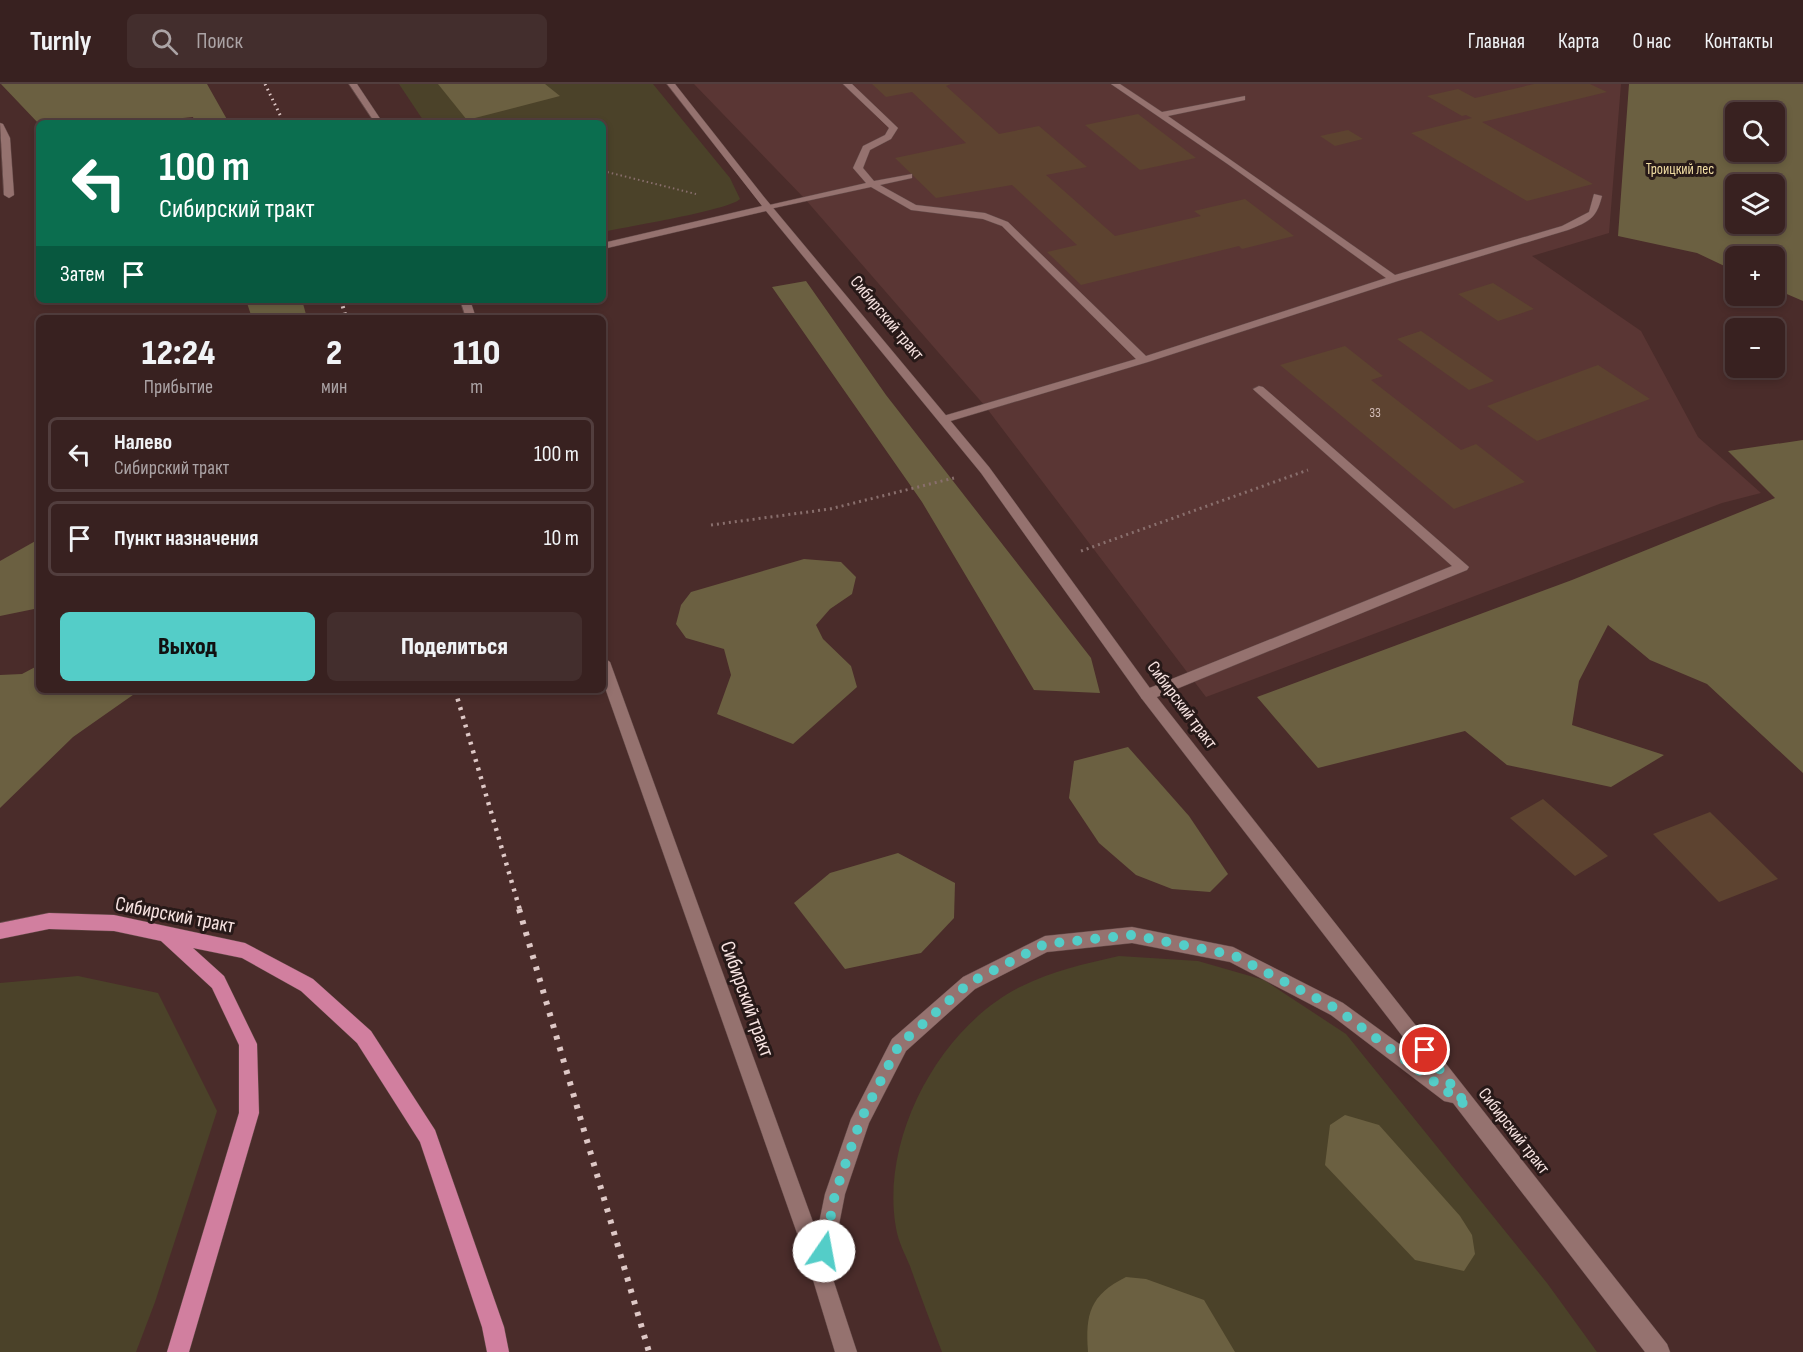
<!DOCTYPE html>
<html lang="ru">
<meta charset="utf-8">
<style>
:root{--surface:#382120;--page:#432e2d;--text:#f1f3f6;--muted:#aba3a5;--line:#523e3e;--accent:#54cdc8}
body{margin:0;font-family:"Sofia Sans Condensed",sans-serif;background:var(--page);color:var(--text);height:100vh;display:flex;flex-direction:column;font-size:22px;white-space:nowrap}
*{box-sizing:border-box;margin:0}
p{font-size:20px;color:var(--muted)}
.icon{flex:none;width:33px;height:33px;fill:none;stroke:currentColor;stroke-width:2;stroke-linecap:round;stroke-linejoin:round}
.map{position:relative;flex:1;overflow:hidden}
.drawer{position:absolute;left:36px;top:231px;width:570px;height:378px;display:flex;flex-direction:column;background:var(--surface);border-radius:9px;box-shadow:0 3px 9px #0003,0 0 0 2px var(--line)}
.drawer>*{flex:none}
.guide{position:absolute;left:36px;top:36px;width:570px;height:183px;border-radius:9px;box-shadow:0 3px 9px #0003,0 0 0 2px var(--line);background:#0b6e4f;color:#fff;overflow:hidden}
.tools{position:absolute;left:1725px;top:18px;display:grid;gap:12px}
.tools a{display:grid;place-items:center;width:60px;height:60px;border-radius:9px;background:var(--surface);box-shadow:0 3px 9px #0003,0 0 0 2px var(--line);font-size:30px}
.pin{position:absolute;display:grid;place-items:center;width:51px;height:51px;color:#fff;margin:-26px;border:3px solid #fff;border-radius:50%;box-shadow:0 2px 6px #0007}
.me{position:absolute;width:66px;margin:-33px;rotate:12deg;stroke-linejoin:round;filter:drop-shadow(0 0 4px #0008)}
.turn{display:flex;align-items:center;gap:21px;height:126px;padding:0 24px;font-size:27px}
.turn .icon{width:78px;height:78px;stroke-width:2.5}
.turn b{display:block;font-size:42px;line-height:51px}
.then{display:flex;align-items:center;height:57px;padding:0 24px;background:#0003;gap:12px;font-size:22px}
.eta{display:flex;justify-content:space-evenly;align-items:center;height:102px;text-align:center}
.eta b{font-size:36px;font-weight:800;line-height:42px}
.cta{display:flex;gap:12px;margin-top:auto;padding:12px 24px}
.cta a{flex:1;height:69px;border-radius:9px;background:var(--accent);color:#111;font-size:24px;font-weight:800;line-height:69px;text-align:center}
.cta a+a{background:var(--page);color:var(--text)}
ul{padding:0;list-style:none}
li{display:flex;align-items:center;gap:18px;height:75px;margin:0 12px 9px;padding:0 12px;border:3px solid var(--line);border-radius:9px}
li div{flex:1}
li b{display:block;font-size:22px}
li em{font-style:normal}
header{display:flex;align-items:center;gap:36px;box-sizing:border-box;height:84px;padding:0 30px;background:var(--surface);border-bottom:2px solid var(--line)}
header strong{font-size:28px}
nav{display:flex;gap:33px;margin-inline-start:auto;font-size:21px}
.search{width:420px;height:54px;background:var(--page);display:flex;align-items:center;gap:15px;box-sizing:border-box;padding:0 21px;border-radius:9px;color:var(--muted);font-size:22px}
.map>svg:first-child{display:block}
</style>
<header>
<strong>Turnly</strong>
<div class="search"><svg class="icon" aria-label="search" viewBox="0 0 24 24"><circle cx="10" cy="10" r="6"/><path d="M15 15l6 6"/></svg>Поиск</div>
<nav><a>Главная</a><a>Карта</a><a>О нас</a><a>Контакты</a></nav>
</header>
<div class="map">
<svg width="1803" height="1268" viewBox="0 0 1803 1268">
<rect width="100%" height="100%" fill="#4a2c2a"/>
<polygon fill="#5a3634" points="694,0 1621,0 1609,149 1532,172 1641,247 1698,353 1761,409 1722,419 1206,613 985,322 805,115"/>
<g fill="#4b4229">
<path d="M 399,0 L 653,0 L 730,94 L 740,115 C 730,126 625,143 603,148 L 603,39 L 425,39 Z"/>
<path d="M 1119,872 L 1198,877 L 1264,896 L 1346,950 L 1547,1199 L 1597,1268 L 942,1268 C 931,1239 920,1211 910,1182 C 905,1170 898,1157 896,1144 C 880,1055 939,944 1020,903 C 1052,887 1084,880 1119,872 Z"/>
<polygon points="78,892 158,909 217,1027 155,1218 136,1268 0,1268 0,899"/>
</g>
<g fill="#6b6041" fill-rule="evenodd">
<polygon points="1,0 207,0 229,39 195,39 193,33 133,39 39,40"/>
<polygon points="438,0 545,0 560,12 467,36"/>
<path d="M 1629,0 L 1803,0 L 1803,217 L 1775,205 L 1774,172 L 1736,172 L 1735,187 L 1697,169 L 1618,152 ZM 1736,28 L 1774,28 L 1774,68 L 1736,68 ZM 1736,100 L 1774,100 L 1774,140 L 1736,140 Z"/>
<polygon points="806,197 886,311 1091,574 1100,609 1034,606 922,418 772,203"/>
<polygon points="246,216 302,216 307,234 252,234"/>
<polygon points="1803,356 1803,689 1707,600 1650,576 1608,541 1579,597 1572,641 1664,671 1611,703 1507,681 1465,647 1318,684 1257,613 1572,496 1775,414 1728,367"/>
<polygon points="39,455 39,524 0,532 0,477"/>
<polygon points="804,475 841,478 856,493 852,510 830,525 816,541 823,555 851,582 857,603 793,660 717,630 731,591 724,565 686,554 676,540 681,521 691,508"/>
<polygon points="39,581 39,606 140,606 73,653 0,724 0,591 22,590"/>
<polygon points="1128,663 1189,732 1228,790 1210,808 1172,805 1136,791 1099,759 1069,714 1074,677"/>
<polygon points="898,769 955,799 954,834 921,869 845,885 794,819 830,789"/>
<polygon points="1345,1031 1379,1041 1460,1132 1472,1151 1475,1170 1464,1187 1415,1176 1325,1081 1330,1041"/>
<path d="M 1126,1193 L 1146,1195 L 1204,1216 L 1235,1268 L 1088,1268 C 1085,1230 1090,1211 1126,1193 Z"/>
</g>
<g fill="#5d4330">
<polygon points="872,0 951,0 946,2 999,50 1039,42 1087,83 1046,91 1115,152 1201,132 1194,127 1245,115 1294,152 1242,165 1239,162 1081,201 1047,168 1077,161 1012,101 936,114 895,74 966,59 912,8 886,13"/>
<polygon points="1534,0 1590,0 1607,8 1482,38 1593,100 1527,117 1411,49 1472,34 1466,31 1462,32 1427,12 1458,5 1475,14"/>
<polygon points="1138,30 1196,74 1140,86 1085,41"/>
<polygon points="1348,46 1363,55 1335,62 1320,52"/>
<polygon points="1493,199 1534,225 1498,237 1458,210"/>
<polygon points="1421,247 1494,297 1469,306 1397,255"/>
<polygon points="1345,262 1383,292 1371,296 1461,366 1476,360 1525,398 1454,425 1280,281"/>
<polygon points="1598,281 1650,315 1537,357 1487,322"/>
<polygon points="1543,715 1608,772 1575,792 1510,734"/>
<polygon points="1710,728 1778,795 1719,818 1653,750"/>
</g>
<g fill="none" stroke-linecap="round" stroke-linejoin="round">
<defs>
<g id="lane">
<path d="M 843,0 L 852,0 L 898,44 L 891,55 L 870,66 L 863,84 L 874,97 L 912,90 L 912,94 L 880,101 L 916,121 L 985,129 L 1008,138 L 1146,272 L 1386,194 L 1229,81 L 1111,0 L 1120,0 L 1162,28 L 1245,12 L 1245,16 L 1168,32 L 1395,191 L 1562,142 L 1589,128 L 1594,110 L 1602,112 C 1596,135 1590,137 1568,146 L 1398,197 L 1148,278 L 944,339 L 940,337 L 940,333 L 1136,275 L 1002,142 L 983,135 L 911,126 L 871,103 L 765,126 L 765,122 L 866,99 L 853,84 L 863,62 L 885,51 L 889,44 Z"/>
<polygon points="0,39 3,40 10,54 14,111 9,114 4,111"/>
<polygon points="1259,302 1263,303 1469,483 1467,486 1152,615 1142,615 1140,611 1142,607 1452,482 1255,307 1253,305"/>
</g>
<g id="street">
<polygon points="349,0 357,0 383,39 375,39"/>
<polygon points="667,0 675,0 764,113 989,383 1152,607 1667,1260 1670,1268 1645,1268 1453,1019 1444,1017 1331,931 1230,878 1132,859 1047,868 975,905 906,967 869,1039 845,1110 830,1186 857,1268 835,1268 810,1186 603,598 603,573 610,578 817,1149 825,1110 851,1035 892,955 963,893 1045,852 1132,843 1233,863 1343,919 1420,975 1142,615 981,389 766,127 603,165 603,159 762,122"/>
<polygon points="460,216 470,216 476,234 466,234"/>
</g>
<polygon id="primary" points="49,829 114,831 245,859 313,895 371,947 435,1046 504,1243 509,1268 487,1268 482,1243 420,1058 357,959 301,907 242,874 193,864 224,892 257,960 259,1029 189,1268 167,1268 239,1029 239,961 212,904 161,857 114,847 49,845 0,855 0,839"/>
</defs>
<use href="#lane" stroke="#634a48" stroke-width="1"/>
<use href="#street" stroke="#634a48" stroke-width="1"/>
<use href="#primary" stroke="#634a48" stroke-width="1"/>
<g stroke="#896f6d" stroke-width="2" stroke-dasharray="1.5 3" stroke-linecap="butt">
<polyline points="415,36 426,39"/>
<polyline points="603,87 696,110"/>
</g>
<g stroke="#896f6d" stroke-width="3" stroke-dasharray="2 4" stroke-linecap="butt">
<polyline points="711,441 830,425 954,394"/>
<polyline points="1081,467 1308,386"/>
</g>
<use href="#lane" fill="#95726f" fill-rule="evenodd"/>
<use href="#street" fill="#95726f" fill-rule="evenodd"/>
<use href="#primary" fill="#d17f9f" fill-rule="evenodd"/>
<polyline stroke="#dec8c6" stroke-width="3" stroke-dasharray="1.5 4" stroke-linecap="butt" points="265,0 284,39"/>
<polyline stroke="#dec8c6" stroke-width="4" stroke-dasharray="2 4.5" stroke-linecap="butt" points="341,216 346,234"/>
<polyline stroke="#dec8c6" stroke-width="4.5" stroke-dasharray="3 6" stroke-linecap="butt" points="455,606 520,826"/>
<polyline stroke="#dec8c6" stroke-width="6" stroke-dasharray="4 8" stroke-linecap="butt" points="519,825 649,1268"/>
</g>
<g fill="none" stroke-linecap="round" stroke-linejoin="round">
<polyline stroke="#54cdc8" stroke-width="10" stroke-dasharray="0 18" points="824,1167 835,1110 861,1035 899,961 969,899 1045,860 1132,851 1233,871 1337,925 1468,1023 1425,966"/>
</g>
<g text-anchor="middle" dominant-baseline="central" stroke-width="6" stroke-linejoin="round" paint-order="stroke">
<g font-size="14" fill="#d0bbb5">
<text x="1375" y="328">33</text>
</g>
<g font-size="15" fill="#f1dda3" stroke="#271918">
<text x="1680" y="85">Троицкий лес</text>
</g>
<g font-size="18" fill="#f7e3e1" stroke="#271918">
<text transform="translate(887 234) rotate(50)">Сибирский тракт</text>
<text transform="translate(1182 621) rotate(53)">Сибирский тракт</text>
<text transform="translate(1514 1047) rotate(52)">Сибирский тракт</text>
</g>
<g font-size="21" fill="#f7e3e1" stroke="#271918">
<text transform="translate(175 831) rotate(11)">Сибирский тракт</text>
<text transform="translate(747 915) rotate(70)">Сибирский тракт</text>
</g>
</g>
</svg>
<div class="tools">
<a><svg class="icon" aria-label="search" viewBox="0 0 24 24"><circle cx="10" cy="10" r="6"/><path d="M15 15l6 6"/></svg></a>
<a><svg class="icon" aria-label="layers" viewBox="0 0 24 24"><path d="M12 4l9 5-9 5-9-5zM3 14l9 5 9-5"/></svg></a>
<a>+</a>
<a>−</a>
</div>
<div class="pin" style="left:1425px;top:966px;background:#d93025"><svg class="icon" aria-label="arrive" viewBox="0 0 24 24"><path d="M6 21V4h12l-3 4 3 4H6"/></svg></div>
<svg class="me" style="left:824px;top:1167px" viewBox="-20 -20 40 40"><circle r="19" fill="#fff"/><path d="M0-13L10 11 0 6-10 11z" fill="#54cdc8"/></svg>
<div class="guide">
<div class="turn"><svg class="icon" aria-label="left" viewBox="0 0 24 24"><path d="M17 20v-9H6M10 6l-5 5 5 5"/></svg><div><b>100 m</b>Сибирский тракт</div></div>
<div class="then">Затем<svg class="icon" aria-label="arrive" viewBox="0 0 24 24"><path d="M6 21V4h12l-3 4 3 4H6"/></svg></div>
</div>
<section class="drawer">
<div class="eta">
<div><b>12:24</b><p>Прибытие</p></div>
<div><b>2</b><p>мин</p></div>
<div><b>110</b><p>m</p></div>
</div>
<ul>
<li><svg class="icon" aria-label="left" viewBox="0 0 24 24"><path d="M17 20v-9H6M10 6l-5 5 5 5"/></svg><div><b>Налево</b><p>Сибирский тракт</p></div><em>100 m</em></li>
<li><svg class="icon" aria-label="arrive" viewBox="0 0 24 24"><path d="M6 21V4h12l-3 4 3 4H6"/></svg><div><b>Пункт назначения</b></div><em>10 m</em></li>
</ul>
<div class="cta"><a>Выход</a><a>Поделиться</a></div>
</section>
</div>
